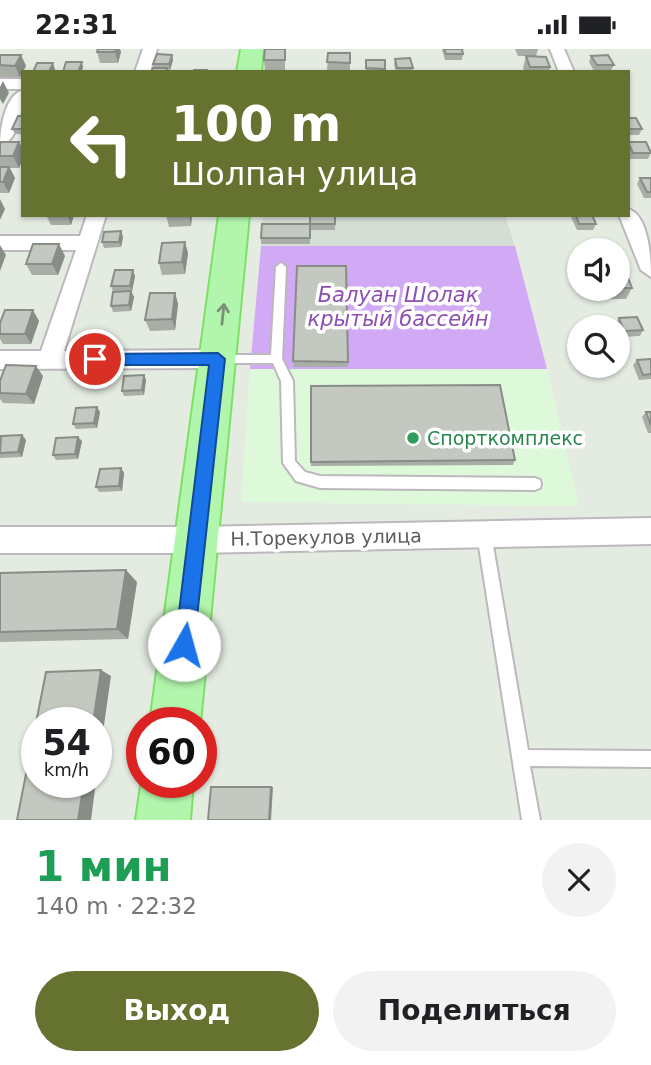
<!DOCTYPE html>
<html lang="ru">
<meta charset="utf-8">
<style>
:root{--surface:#fff;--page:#f2f2f2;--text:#202124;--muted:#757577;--accent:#667230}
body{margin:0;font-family:"DejaVu Sans",sans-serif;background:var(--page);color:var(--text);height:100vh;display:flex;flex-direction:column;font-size:26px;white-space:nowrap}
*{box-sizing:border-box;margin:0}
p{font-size:23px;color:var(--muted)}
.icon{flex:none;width:38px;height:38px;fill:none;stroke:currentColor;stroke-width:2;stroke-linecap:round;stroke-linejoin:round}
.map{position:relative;height:771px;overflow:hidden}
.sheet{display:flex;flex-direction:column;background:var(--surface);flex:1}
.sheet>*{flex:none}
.banner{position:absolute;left:21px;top:21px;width:609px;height:147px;border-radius:0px;box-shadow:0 2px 5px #0004;background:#667230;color:#fff;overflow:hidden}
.tools{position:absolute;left:567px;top:189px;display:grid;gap:14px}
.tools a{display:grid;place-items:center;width:63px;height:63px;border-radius:50%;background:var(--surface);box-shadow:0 2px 5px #0004;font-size:35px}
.speed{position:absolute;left:21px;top:658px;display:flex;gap:14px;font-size:35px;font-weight:700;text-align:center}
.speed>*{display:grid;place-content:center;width:91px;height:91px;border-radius:50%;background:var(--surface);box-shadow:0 2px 5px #0004;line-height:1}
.speed small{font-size:18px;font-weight:400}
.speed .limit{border:10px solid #d22;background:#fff;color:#111}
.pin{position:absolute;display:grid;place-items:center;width:60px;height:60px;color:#fff;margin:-30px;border:4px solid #fff;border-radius:50%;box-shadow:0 2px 7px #0007}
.me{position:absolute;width:77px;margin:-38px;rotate:7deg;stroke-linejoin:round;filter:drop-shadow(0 0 5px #0008)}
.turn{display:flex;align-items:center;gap:24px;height:147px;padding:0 35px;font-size:32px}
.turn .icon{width:91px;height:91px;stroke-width:2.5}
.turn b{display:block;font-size:49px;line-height:60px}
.round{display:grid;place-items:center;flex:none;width:74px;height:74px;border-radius:37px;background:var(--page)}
.head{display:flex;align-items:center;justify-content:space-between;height:119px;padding:0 35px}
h1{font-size:42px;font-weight:700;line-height:52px;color:#1e9e55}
.cta{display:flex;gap:14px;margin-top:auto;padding:14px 35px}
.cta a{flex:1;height:80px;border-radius:42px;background:var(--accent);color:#fff;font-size:28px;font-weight:700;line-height:80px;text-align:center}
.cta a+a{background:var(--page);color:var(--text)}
.status{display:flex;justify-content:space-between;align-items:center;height:49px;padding:0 35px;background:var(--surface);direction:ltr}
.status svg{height:19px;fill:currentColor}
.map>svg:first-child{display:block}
</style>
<div class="status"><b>22:31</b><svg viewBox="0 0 49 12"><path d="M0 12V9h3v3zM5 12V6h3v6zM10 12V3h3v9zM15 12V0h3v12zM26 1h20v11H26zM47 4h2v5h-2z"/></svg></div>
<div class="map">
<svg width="651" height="771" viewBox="0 0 651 771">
<rect width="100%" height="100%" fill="#e4ece2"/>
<polygon fill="#def9da" points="250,320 547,320 579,457 241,453"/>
<polygon fill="#d5ded4" points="263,166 505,166 515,197 261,197"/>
<polygon fill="#d1a9f5" points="261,197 515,197 547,320 250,320"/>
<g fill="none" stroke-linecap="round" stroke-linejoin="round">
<defs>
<g id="service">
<polygon points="281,214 286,218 282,310 293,332 295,412 305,423 320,427 535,429 540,431 541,435 540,439 535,441 320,439 296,432 283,414 281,332 273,314 221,314 215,310 221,306 271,306 276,218"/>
<polygon points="484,479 489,481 491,485 528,701 651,702 651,718 530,717 540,771 522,771 477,485 479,481"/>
</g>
<g id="minor">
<polygon points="143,0 157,0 150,23 135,23"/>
<polygon points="550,0 564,0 574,23 559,23"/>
<rect x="0" y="30" width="23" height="10"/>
<path d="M 23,41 C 23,57 19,92 0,97 C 0,81 4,47 23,41 Z"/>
<path d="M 628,160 C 649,166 651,210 651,228 L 641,221 L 619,166 L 628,166 Z"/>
<polygon points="87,166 106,166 64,302 218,301 226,304 229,310 226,316 218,319 0,320 0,302 41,302 76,201 0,201 0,187 80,187"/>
<polygon points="651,469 651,495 197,504 0,504 0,478 197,478"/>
</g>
<g id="primary">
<polygon points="241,0 263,0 261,23 237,23"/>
<polygon points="219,166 249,166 200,674 150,674"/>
<polygon points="142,730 142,733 193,733 190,771 136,771"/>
</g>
</defs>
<use href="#service" stroke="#bcb8bd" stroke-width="4"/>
<use href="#minor" stroke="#bcb8bd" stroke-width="4"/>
<use href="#primary" stroke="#7de166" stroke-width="4"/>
<use href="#service" fill="#fff" fill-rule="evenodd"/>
<use href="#minor" fill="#fff" fill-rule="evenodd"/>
<use href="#primary" fill="#b2f6ad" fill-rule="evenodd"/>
</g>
<g fill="#a8ada6">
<polygon points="285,0 285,22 265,22 264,11"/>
<polygon points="442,0 462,0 463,5 462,11 445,11"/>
<polygon points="515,0 538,0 536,7 518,7"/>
<polygon points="97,3 121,3 118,14 100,14"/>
<polygon points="328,4 350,4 350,23 327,23"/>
<polygon points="0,6 21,6 26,17 20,28 0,28"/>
<polygon points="172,6 173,11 170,21 167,21 168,23 151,23 154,19 153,15"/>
<polygon points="526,7 550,18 549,23 525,23 523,19"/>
<polygon points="591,7 614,16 611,21 594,22 589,13"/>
<polygon points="395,10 413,19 412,23 396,23 394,16"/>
<rect x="366" y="11" width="19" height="12"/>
<polygon points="23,67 23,85 15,85 12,80"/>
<polygon points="628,69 642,80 639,86 628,86"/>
<polygon points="19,93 23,101 23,110 19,119 10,119 15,129 9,144 0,144 0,96"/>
<polygon points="628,93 651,103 648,110 630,110 628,106"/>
<polygon points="640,129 651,129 651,149 644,149 637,135"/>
<polygon points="46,166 74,166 71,176 51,176"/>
<polygon points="166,166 192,166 191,177 169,178"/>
<polygon points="335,166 335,181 310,181 310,195 261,195 261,189 310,175"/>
<polygon points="572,166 592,166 596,175 593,181 577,181 571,168"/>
<polygon points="121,182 123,188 121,198 104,199 102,193"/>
<polygon points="589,194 610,201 587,201"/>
<polygon points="188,204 185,225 162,226 159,214"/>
<polygon points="65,207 58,226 32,226 26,215"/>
<polygon points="618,219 632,239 626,250 607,250 603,240 618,240"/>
<polygon points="135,227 132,242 113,243 111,237"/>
<polygon points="131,242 134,248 131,262 113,263 111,257"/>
<polygon points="175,244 178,255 175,281 150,282 145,271"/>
<polygon points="619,269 643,281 640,287 621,288 616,274"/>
<polygon points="39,272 31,295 3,295 0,290 0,274"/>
<polygon points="651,310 651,330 639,331 633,316 637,311"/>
<polygon points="293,312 348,313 348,318 294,318"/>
<polygon points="144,326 146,331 144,346 124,347 122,342"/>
<polygon points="43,327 34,355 3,354 0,350 0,332"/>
<polygon points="311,337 515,411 513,416 311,417"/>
<polygon points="100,363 97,379 76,380 73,375"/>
<polygon points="646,363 651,363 651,384 648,384 642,368"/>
<polygon points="22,386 26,391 22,408 0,409 0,390"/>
<polygon points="82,392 78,410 56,411 53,406"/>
<polygon points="121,419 124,424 122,442 99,443 96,438"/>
<polygon points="0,524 137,533 128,590 0,593"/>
</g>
<g fill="#888d87">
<polygon points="116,0 120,0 121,3 118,14 115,3"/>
<polygon points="21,6 26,17 20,28 15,17"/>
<polygon points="172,6 173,11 170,21 169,15"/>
<polygon points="82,13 83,18 82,23 78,23"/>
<polygon points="53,14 55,20 54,23 49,23"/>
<polygon points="3,32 9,44 3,55 0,50 0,38"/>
<polygon points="19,93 23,101 23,110 19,119 13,107"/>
<polygon points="9,118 15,129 9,144 3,133"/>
<polygon points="0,150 5,160 0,171"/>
<polygon points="67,166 74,166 71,176"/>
<polygon points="189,166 192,166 191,177"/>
<polygon points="121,182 123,188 121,198 119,193"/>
<polygon points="185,193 188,204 185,225 182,213"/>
<polygon points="59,195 65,207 58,226 52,215"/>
<polygon points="0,196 6,206 0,222"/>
<polygon points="133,221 135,227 132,242 130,237"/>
<polygon points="131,242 134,248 131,262 129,256"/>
<polygon points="175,244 178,255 175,281 172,270"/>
<polygon points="33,261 39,272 31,295 25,285"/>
<polygon points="36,317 43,327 34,355 26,345"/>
<polygon points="144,326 146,331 144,346 142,341"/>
<polygon points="97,358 100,363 97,379 94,374"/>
<polygon points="22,386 26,391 22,408 18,403"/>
<polygon points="78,388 82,392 78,410 75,405"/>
<polygon points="121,419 124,424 122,442 119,437"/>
<polygon points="126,521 137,533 128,590 117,580"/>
<polygon points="101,621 111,627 96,732 96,674 93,674"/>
<polygon points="84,733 96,733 91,771 78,771"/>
<polygon points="271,738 273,738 271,771 269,771"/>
</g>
<g fill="#c3c9c1" stroke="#888d87" stroke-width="2">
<polygon points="98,0 116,0 115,3 97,3"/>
<polygon points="265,0 285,0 285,11 264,11"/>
<polygon points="444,0 462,0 463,5 446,5"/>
<polygon points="328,4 350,4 350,14 327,13"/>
<polygon points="157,5 172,6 169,15 153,15"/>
<polygon points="0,6 21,6 15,17 0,16"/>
<polygon points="608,6 614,16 597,16 591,7"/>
<polygon points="526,7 546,8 550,18 530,18"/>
<polygon points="410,9 413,19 397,19 395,10"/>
<polygon points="366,11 385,11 385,20 366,19"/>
<polygon points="66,13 82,13 78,23 63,23"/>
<polygon points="37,14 53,14 49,23 33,23"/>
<polygon points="153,19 167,19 166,23 151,23"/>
<rect x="194" y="21" width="13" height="2"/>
<polygon points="18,67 23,67 23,80 12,80"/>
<polygon points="628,69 636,69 642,80 628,80"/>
<polygon points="1,93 19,93 13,107 0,107 0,96"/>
<polygon points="628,93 646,93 651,104 633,104"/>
<polygon points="0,118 9,118 3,133 0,133"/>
<polygon points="640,129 651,129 651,143 647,143"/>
<rect x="310" y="166" width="25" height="9"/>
<polygon points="576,166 592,166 596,175 579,175"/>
<polygon points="262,175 310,175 310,189 261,189"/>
<polygon points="121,182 119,193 102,193 104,183"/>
<polygon points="185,193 182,213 159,214 162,194"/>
<polygon points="589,194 607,194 610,201 592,201"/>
<polygon points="33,195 59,195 52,215 26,215"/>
<polygon points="297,217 346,217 348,313 293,312"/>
<polygon points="618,219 624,219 632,239 618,239"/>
<polygon points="115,221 133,221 130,237 111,237"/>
<polygon points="131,242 129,256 111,257 113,243"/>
<polygon points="150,244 175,244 172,270 145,271"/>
<polygon points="5,261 33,261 25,285 0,285 0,274"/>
<polygon points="637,268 643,281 624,282 619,269"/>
<polygon points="651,310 651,325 643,326 637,311"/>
<polygon points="6,316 36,317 26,345 0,344 0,332"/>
<polygon points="144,326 142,341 122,342 124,327"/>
<polygon points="500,336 515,411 311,413 311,337"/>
<polygon points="97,358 94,374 73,375 76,359"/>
<polygon points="646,363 651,363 651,376"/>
<polygon points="22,386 18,403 0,404 1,387"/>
<polygon points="78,388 75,405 53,406 56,389"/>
<polygon points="121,419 119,437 96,438 100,420"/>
<polygon points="126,521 117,580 0,583 0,524"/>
<polygon points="101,621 93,674 37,674 37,733 84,733 78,771 17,771 46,623"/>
<polygon points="211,738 271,738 269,771 208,771"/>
</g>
<defs><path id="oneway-shaft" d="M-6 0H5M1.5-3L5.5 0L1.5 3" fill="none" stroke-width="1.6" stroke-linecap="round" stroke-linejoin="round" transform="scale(1.75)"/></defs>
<use stroke="#7c917c" href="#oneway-shaft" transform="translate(223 265) rotate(-84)"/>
<polygon fill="#1a73e8" stroke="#114b97" stroke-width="2" points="218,304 225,310 194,596 191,602 184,605 177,602 175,596 209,316 95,316 88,310 95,305"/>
<circle fill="#2e9e5b" stroke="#fff" stroke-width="2.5" cx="413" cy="389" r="7"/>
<g text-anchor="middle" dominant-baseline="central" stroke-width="7" stroke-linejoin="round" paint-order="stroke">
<g font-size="19" fill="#27864d" stroke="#fff" text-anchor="start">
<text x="427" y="389">Спорткомплекс</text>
</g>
<g font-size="19" fill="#5f5b61" stroke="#fff">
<text transform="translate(326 488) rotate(-1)">Н.Торекулов улица</text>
</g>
<g font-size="21" font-style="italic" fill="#8d4fb5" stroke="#fff">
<text x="398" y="246">Балуан Шолак<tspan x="398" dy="24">крытый бассейн</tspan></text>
</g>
</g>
</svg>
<div class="tools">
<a><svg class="icon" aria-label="sound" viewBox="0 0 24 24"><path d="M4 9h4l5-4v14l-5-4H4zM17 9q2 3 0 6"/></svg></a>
<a><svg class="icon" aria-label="search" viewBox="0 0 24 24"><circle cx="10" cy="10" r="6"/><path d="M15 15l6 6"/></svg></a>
</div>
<div class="speed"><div>54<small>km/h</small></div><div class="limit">60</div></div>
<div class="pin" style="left:95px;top:310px;background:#d93025"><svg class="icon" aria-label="arrive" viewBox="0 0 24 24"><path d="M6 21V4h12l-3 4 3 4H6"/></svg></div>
<svg class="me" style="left:184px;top:596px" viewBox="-20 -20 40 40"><circle r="19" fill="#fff"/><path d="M0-13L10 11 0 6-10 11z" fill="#1a73e8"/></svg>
<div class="banner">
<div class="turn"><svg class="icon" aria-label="left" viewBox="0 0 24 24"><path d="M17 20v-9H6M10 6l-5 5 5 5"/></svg><div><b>100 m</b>Шолпан улица</div></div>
</div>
</div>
<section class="sheet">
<div class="head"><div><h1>1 мин</h1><p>140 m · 22:32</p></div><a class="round"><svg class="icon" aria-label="close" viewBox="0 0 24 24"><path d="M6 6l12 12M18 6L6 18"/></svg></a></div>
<div class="cta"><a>Выход</a><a>Поделиться</a></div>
</section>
